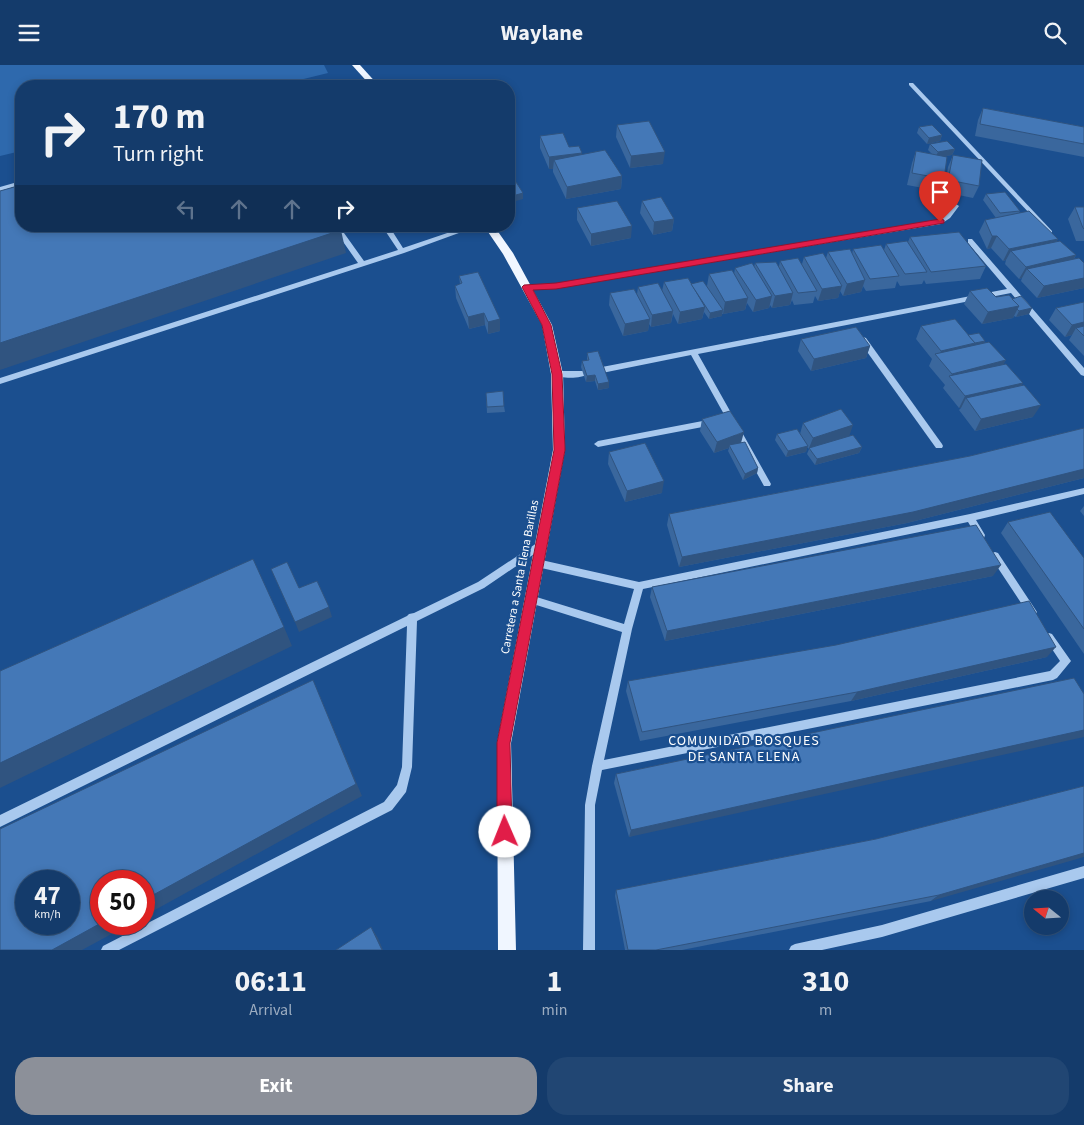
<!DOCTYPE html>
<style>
:root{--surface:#143b6b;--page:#214673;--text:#f1f3f6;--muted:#9dadc1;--line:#33557e;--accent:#8c9099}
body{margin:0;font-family:"Source Sans 3",sans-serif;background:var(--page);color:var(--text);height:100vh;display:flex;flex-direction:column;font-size:19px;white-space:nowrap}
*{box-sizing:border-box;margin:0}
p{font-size:16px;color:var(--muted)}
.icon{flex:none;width:28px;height:28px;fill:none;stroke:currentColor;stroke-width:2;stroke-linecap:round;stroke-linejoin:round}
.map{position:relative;height:885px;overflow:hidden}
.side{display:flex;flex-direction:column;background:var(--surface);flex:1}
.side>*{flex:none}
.hud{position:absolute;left:15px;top:15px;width:500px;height:152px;border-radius:20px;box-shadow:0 2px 8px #0003,0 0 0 1px var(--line);background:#143b6b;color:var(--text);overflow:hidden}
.needle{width:32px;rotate:288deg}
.buttons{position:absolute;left:1024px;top:825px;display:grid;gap:10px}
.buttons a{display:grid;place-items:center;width:45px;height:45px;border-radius:50%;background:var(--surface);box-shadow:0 2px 8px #0003,0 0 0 1px var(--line);font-size:25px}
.speed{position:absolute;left:15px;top:805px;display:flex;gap:10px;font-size:25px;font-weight:700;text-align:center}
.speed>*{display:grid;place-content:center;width:65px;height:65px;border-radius:50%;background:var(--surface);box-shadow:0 2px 8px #0003,0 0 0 1px var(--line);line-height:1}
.speed small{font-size:12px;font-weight:400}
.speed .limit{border:8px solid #d22;background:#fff;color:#111}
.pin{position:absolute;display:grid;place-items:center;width:42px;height:42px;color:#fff;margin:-51px -21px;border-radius:50% 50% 50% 0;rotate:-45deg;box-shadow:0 0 5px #0007}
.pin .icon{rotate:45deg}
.me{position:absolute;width:55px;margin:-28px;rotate:359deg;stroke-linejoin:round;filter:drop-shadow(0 0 4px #0008)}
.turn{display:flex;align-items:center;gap:18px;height:105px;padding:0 15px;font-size:22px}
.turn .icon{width:65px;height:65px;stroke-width:2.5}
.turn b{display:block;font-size:35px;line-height:42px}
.lanes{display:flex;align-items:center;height:48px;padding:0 15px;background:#0003;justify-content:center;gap:25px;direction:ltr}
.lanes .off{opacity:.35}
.eta{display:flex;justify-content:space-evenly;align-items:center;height:85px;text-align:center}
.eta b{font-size:30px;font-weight:700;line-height:35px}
.action{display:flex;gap:10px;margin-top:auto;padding:10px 15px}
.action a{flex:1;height:58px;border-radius:20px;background:var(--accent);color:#fff;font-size:20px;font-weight:700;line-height:58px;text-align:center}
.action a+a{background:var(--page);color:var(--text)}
header{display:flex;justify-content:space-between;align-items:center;height:65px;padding:0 15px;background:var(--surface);font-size:22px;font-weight:700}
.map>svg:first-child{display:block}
</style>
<header><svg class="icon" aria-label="menu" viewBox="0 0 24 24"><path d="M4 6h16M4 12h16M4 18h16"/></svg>Waylane<svg class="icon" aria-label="search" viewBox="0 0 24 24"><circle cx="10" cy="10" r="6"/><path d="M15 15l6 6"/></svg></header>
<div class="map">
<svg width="1084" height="885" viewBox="0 0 1084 885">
<rect width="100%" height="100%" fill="#1b4f8f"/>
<polygon fill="#2e69ad" points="0,0 324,0 328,8 275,21 21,21 21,86 0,91"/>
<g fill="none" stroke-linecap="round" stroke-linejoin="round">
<g fill="#a9c9ee" fill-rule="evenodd">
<polygon points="372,15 375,17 374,18 363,21 355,21"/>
<polygon points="909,18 913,18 1052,166 1052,168 1048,168 909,20"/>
<polygon points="21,116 21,120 0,126 0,122"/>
<path d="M 956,139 L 959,141 L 950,153 L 941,159 L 556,223 L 527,224 L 523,222 L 527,220 L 556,219 L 939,155 C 945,151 950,142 956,139 Z"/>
<polygon points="332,161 339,161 364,196 398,185 382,161 389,161 403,183 468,161 478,161 404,188 0,319 0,313 358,198"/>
<polygon points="968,174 972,174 1084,303 1084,311 1081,310 1011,228 698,289 771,419 770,421 764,421 691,290 602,308 598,305 602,302 1007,224 968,178"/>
<polygon points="863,272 866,273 942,379 943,381 942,383 936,383 860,277 859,275 860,273"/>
<path d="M 557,306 L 584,306 L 588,309 C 581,314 560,314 553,309 Z"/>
<polygon points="713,354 717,357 713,360 598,382 594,379 598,376"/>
<path d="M 1084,423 L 1084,429 L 976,455 L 985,470 L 984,473 C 976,475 972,463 968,457 L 643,524 L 632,564 L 604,695 L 1050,606 L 1060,596 L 1044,572 L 1046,569 L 1049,568 L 1052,569 L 1071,596 L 1057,613 L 1053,615 L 602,705 L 595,740 L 595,885 L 583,885 L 585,740 L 592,701 L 622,567 L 530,538 L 527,537 L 525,534 L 527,531 L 530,530 L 624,559 L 634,524 L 537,502 L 534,501 L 532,498 L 534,495 L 537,494 L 639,517 L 970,449 Z"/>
<polygon points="540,476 543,477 545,480 543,483 484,523 417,556 412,702 406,727 392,745 119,885 101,885 103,881 384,737 397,720 402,702 407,561 0,762 0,750 407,551 409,549 414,548 478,517"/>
<polygon points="995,487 998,488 1035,544 1037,547 1035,550 1032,551 1029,550 992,494 990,491 992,488"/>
<polygon points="1084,801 1084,813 882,872 822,885 789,885 791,881 795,879 882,860"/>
</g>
<g fill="#f0f6ff" fill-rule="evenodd">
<polygon points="352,0 360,0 379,21 371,21"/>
<polygon points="484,161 494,161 513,188 552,260 563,309 565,385 511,678 516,885 498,885 497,678 553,385 551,309 542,260 503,189"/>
</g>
</g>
<g fill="#3a679d">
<polygon points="983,43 1084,62 1084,92 975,71 978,55"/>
<polygon points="617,60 663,99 630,103 616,72"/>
<polygon points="919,62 942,70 940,76 927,79 917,68"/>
<polygon points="540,71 582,88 582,89 622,111 621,124 566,134 553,107 553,104 549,104 540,83"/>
<polygon points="930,79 955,84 952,90 945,91 944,114 939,126 907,120 912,98 916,86 932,89 928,85"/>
<polygon points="953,90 979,121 973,133 944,127 948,102"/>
<polygon points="986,129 1020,146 1019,148 1058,174 1056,177 1076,190 1074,194 1084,198 1084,223 1037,233 1021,216 1022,213 1019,214 1005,199 1006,195 1003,196 991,183 987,184 979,167 985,155 996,153 983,135"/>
<polygon points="642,136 674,154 672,166 653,170 640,148"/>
<polygon points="1075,142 1084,142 1084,176 1076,176 1068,154"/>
<polygon points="577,143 631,173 591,181 577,155"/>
<polygon points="910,172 986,201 980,214 926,219 924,215 922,219 900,221 897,216 895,223 866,226 863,221 861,227 843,231 840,226 838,233 818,236 815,231 813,238 794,240 792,235 790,240 772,243 770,240 769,243 753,247 747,238 745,245 723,249 722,249 722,251 709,254 704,247 702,254 678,259 673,249 671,258 651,262 649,259 648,266 623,271 609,240 610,228 637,229 638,222 662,226 664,217 691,219 707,221 709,209 734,209 735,203 754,202 755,198 779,201 780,196 802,199 804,192 826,193 828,187 852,189 853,184 884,185 886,179 908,177"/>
<polygon points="459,211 500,254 500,266 488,269 485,260 469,264 456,233 455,221 460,219"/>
<polygon points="970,226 996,232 1012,234 1032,243 1029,249 1016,252 1014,251 1013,253 982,259 964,239"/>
<polygon points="1084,237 1084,291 1069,275 1072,270 1065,272 1049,255 1056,243"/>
<polygon points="921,261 968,270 985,276 984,278 1006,295 1003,299 1021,321 1033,352 975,366 959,345 961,343 959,343 943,323 945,320 929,301 932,294 916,274"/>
<polygon points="801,274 870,281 866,293 811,306 798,286"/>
<polygon points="587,288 609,323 598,325 595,316 586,317 581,302 582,296 587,296"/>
<polygon points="486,328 504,341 505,347 487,348"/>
<polygon points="702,354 741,378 758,403 757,408 743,415 728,386 729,383 714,388 700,366"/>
<polygon points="803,358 849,372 862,382 859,388 815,400 807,389 809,384 807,382 806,387 786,392 775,375 777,369 800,369"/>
<polygon points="1084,363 1084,413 907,458 679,502 667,460 669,449 970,391"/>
<polygon points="609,387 662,428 625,437 608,399"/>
<polygon points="1084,441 1084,451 1080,446"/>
<polygon points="1008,457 1084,493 1084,589 1001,468"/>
<polygon points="993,511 665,576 650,532 652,522"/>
<polygon points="1047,592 851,636 640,676 626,626 628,616"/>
<polygon points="1074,613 629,772 614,718 616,709"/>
<polygon points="1084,721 931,836 682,885 625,885 615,831 616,825 876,774"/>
</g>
<g fill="#305480">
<polygon points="942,70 940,76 927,79 929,73"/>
<polygon points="955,84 952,90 935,93 938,87"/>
<polygon points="665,87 663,99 630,103 631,91"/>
<polygon points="582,88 582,100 554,95 553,104 549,104 549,92"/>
<polygon points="622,111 621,124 566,134 567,122"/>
<polygon points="523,128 523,134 509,138 509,132"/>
<polygon points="674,154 672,166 653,170 654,157"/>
<polygon points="632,161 631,173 591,181 591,169"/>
<polygon points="341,165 346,188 0,305 0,278"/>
<polygon points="992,171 997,171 991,183 987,184"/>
<polygon points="1058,174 1051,186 1011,186 1006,195 1003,196 1009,184"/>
<polygon points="1076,190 1069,202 1027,204 1022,213 1019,214 1026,202"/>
<polygon points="1084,213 1084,223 1037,233 1044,221"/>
<polygon points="865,215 861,227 843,231 847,219"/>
<polygon points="842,221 838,233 818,236 822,224"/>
<polygon points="793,228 790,240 772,243 775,231"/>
<polygon points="772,231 769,243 753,247 756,235"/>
<polygon points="748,233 745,245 723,249 725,237"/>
<polygon points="1019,241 1013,253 982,259 988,247"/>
<polygon points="705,242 702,254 678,259 680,247"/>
<polygon points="1032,243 1029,249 1016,252 1019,246"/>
<polygon points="723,245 722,251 709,254 710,248"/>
<polygon points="673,246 671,258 651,262 652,250"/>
<polygon points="484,248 485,260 469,264 468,252"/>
<polygon points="500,254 500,266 488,269 488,257"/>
<polygon points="650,254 648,266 623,271 625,259"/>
<polygon points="1084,257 1084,268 1076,263 1072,270 1065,272 1072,260"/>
<polygon points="985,276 982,282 938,293 941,286"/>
<polygon points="870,281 866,293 811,306 814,294"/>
<polygon points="1006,295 999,307 950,313 952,309"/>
<polygon points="595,310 595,316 586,317 587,311"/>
<polygon points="609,317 609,323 598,325 598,319"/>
<polygon points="1023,318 1016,330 966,333 961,343 959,343 965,331"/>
<polygon points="1041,340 1033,352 975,366 981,354"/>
<polygon points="853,360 849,372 809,383 813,373"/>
<polygon points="744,367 741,378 729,380 729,383 714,388 717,377"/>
<polygon points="808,381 806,387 786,392 788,386"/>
<polygon points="862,382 859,388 815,400 817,394"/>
<polygon points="758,403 757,408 743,415 745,409"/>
<polygon points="1084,404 1084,413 907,458 679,502 682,492"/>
<polygon points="664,416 662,428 625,437 627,426"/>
<polygon points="1001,500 993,511 665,576 667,566"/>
<polygon points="329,542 332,552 299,567 295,557"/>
<polygon points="284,562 292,581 0,723 0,698"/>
<polygon points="1056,582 1047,592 851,636 857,627"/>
<polygon points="319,629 362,731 144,851 144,835"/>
<polygon points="1084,665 1084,672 629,772 631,765"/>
<polygon points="1084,788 1084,792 931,836 939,830"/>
<polygon points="101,858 130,859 82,885 52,885"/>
<polygon points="371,862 378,873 383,885 382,885"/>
</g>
<g fill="#4478b7" stroke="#305480" fill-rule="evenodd">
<polygon points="983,43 1084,62 1084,79 980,59"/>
<polygon points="649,56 665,87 631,91 617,60"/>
<polygon points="932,60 942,70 929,73 919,62"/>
<polygon points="563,68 569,82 579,81 582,88 549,92 540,71"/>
<polygon points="947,76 955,84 938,87 930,79"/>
<polygon points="605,85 622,111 567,122 554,95"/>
<polygon points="916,86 947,92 944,114 912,108"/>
<polygon points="953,90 982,95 979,121 948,115"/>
<polygon points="516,117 523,128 509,132 509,119"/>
<polygon points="21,120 21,161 339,161 341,165 0,278 0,126"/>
<polygon points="1005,127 1020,146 1000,148 986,129"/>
<polygon points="661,132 674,154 654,157 642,136"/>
<polygon points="617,136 632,161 591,169 577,143"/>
<polygon points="1075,142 1084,142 1084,164 1083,163"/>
<polygon points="1029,146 1058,174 1009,184 997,171 992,171 985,155"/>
<polygon points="959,167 986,201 931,207 910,172"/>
<polygon points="907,176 927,207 905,209 886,179"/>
<polygon points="1060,176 1076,190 1026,202 1011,186"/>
<polygon points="881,180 899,211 870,214 853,184"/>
<polygon points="850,184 865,215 847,219 828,187"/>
<polygon points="823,188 842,221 822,224 804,192"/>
<polygon points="798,193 817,226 798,228 780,196"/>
<polygon points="1079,193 1084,198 1084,213 1044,221 1027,204"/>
<polygon points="776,197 793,228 775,231 755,198"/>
<polygon points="752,198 772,231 756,235 735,203"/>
<polygon points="732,205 748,233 725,237 709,209"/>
<polygon points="478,207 500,254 488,257 484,248 468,252 455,221 462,218 459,211"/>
<polygon points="688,213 705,242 680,247 664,217"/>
<polygon points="703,216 723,245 710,248 691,219"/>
<polygon points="658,218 673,246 652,250 638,222"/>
<polygon points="987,223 996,232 1009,230 1019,241 988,247 970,226"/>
<polygon points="634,224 650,254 625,259 610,228"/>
<polygon points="1021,231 1032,243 1019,246 1017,244 1019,241 1012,234"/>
<polygon points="1084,237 1084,257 1072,260 1056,243"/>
<polygon points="955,254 975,278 941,286 921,261"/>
<polygon points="1084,261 1084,271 1076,263"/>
<polygon points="856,262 870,281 814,294 801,274"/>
<polygon points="979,268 985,276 975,278 968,270"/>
<polygon points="989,277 1006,295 952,309 935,289"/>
<polygon points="598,286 609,317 598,319 595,310 587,311 582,296 589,295 587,288"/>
<polygon points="1006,299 1023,318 965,331 949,311"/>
<polygon points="1024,320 1041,340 981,354 966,333"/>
<polygon points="503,326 504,341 487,342 486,328"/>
<polygon points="841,344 853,360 813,373 803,358"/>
<polygon points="730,346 744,367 717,377 702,354"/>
<polygon points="1084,363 1084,404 913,447 682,492 669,449 970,391"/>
<polygon points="797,364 808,381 788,386 777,369"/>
<polygon points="853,370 862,382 817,394 809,383"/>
<polygon points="745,377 758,403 745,409 729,380"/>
<polygon points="645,378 664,416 627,426 609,387"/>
<polygon points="1050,447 1084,493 1084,564 1008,457"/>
<polygon points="976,460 1001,500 667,566 652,522"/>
<polygon points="253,494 284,562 0,698 0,606"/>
<polygon points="287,497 299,523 317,516 329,542 295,557 271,504"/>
<polygon points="1029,536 1056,582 857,627 642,667 628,616 836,580"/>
<polygon points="1074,613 1084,629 1084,665 631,765 616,709"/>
<path d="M 313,615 L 356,719 L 144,835 L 144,816 L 101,816 L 101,858 L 52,885 L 0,885 L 0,764 ZM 26,816 L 69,816 L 69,859 L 26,859 Z"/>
<polygon points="1084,721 1084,788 939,830 656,885 628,885 616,825 876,774"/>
<polygon points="371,862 382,885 336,885"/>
</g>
<polygon fill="#e11d48" stroke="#92132f" points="940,154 944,155 944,158 556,224 533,225 551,260 562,309 565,385 510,678 512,767 510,772 505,774 500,772 497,767 497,678 554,385 552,309 542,260 522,222 524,220 556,218"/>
<g text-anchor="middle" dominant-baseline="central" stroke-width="4.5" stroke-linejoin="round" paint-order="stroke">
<g font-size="12" fill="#fff" stroke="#1b4f8f">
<text transform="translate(520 512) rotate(-79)">Carretera a Santa Elena Barillas</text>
</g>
<g font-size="14" letter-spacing="1" fill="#fff" stroke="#1b4f8f">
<text x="744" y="676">COMUNIDAD BOSQUES<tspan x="744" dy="16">DE SANTA ELENA</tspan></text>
</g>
</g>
</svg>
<div class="buttons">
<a><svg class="needle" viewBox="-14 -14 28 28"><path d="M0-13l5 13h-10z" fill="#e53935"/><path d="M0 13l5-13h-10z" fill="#9dadc1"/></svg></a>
</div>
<div class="speed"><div>47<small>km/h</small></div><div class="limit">50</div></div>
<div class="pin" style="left:940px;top:157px;background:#d93025"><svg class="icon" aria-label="arrive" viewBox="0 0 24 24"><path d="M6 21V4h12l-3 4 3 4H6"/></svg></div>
<svg class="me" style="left:505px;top:767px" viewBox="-20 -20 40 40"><circle r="19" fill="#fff"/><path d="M0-13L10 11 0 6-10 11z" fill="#e11d48"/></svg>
<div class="hud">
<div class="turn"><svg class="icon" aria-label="right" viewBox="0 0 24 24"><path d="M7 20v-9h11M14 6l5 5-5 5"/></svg><div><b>170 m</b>Turn right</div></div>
<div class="lanes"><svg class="icon off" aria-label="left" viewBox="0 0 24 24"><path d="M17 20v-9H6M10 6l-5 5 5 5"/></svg><svg class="icon off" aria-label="ahead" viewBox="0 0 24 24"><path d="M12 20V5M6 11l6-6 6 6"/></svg><svg class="icon off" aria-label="ahead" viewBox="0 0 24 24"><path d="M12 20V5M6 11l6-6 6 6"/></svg><svg class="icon" aria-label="right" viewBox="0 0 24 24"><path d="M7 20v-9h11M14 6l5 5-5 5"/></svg></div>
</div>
</div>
<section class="side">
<div class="eta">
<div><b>06:11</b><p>Arrival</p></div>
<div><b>1</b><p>min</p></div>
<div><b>310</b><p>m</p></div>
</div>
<div class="action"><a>Exit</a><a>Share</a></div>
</section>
